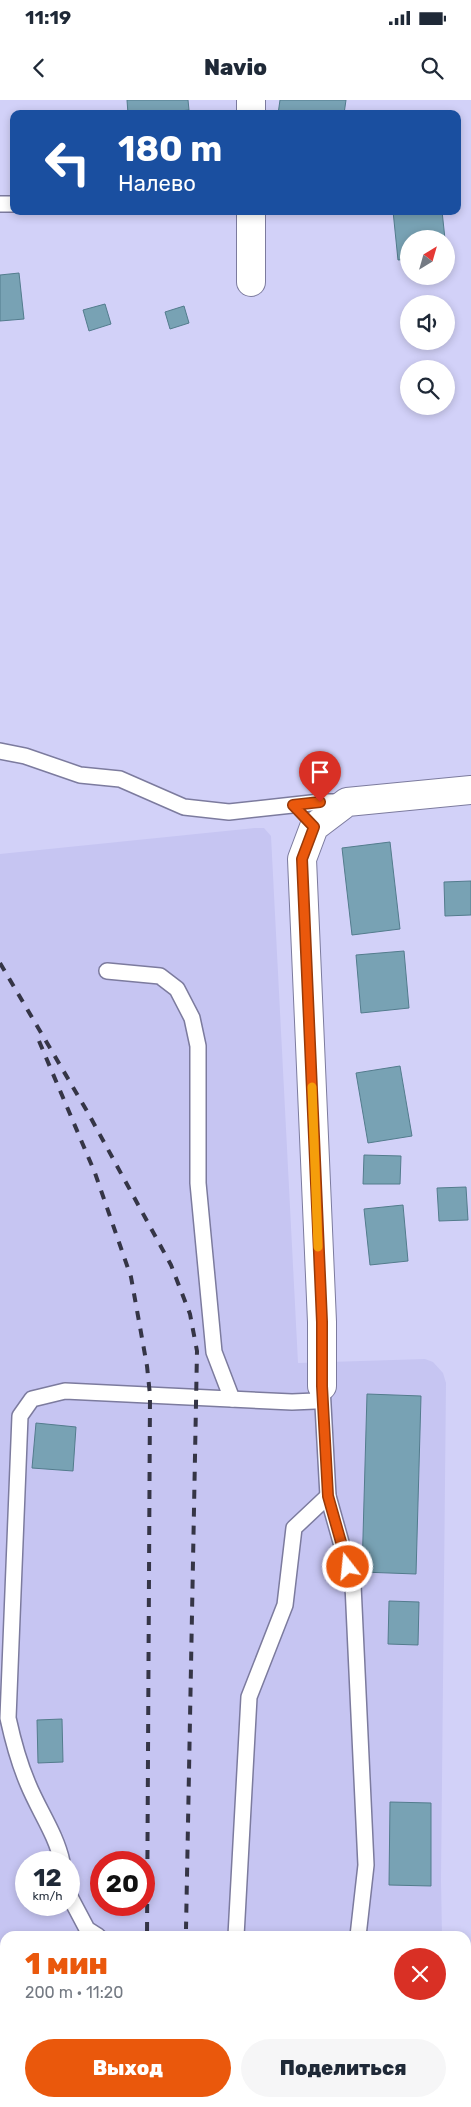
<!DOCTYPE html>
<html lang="ru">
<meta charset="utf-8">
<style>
:root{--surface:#fff;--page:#f6f6f7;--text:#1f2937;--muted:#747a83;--accent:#ea580c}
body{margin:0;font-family:Rubik,sans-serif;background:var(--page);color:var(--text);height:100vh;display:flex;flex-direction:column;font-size:19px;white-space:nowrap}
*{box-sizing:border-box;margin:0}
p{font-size:16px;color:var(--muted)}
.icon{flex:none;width:28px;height:28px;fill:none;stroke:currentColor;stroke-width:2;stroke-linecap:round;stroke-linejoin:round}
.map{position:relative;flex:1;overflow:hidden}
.sheet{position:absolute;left:0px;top:1831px;width:471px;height:176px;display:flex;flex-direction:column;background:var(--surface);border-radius:15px 15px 0 0;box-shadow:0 2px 8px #0003}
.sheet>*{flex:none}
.guide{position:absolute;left:10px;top:10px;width:451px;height:105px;border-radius:10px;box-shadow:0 2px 8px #0003;background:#1a4fa0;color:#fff;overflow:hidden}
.needle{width:32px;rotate:37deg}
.buttons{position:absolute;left:400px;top:130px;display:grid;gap:10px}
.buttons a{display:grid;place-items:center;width:55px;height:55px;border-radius:50%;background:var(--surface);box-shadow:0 2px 8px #0003;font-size:25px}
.speed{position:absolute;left:15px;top:1751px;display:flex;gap:10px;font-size:25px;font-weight:700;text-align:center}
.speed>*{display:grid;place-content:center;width:65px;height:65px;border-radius:50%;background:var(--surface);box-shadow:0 2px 8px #0003;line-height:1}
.speed small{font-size:12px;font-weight:400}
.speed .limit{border:8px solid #d22;background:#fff;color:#111}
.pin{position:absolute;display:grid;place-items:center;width:42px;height:42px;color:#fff;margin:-51px -21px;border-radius:50% 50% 50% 0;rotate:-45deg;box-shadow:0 0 5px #0007}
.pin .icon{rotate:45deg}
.me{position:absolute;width:55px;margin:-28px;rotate:344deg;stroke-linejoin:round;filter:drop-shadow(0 0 4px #0008)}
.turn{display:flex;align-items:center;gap:18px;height:105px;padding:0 25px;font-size:22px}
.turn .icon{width:65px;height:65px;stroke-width:2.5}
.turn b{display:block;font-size:35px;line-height:42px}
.round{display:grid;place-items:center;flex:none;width:52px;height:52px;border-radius:26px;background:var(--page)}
.overview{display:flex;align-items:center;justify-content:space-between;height:85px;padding:0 25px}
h1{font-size:30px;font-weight:800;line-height:38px;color:var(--accent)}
.primary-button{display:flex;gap:10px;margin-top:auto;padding:10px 25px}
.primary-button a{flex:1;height:58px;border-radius:30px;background:var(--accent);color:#fff;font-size:20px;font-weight:800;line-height:58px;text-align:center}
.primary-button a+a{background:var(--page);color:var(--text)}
.status{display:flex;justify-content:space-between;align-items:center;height:35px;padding:0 25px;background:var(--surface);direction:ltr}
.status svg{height:14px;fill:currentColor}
header{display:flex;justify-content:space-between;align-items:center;height:65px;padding:0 25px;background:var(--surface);font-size:22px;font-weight:800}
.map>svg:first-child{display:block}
</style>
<div class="status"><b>11:19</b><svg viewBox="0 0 49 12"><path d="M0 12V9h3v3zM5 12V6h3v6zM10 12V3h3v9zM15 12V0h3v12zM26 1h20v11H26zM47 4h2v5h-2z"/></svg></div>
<header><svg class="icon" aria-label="back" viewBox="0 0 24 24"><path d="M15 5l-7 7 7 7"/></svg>Navio<svg class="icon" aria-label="search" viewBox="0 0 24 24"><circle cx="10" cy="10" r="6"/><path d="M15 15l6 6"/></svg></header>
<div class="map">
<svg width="471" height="2007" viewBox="0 0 471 2007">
<rect width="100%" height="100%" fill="#d2d1f8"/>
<path fill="#c6c5f2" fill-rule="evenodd" d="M 255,728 L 264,728 L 271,736 L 298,1263 L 425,1259 L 433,1262 L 443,1273 L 446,1283 L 441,1780 L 442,1836 L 5,1836 L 5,2002 L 439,2003 L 439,2007 L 0,2007 L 0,754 ZM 26,1762 L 69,1762 L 69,1805 L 26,1805 ZM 101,1762 L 144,1762 L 144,1805 L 101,1805 Z"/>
<g fill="#78a2b4" stroke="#537c8d">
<polygon points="127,0 188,0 189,10 152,14 128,14"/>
<polygon points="280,0 346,0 344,14 278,14"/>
<polygon points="393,111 442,111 445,139 409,139 409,159 398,160"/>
<polygon points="19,173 24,219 0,221 0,175"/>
<polygon points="105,204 111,224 89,231 83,210"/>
<polygon points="184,206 189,223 170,229 165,212"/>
<polygon points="390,742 400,829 352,835 342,748"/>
<polygon points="471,781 471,815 445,816 444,782"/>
<polygon points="404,851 409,908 361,913 356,855"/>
<polygon points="400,966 412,1036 368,1043 356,973"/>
<polygon points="364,1055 401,1056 400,1084 363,1084"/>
<polygon points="466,1087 468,1120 439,1121 437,1088"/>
<polygon points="403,1105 408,1161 370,1165 364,1109"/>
<polygon points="367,1294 421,1296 416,1474 362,1472"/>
<polygon points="36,1323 76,1327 73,1371 32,1368"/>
<polygon points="389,1501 419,1502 418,1545 388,1544"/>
<polygon points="62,1619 63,1662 38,1663 37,1620"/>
<polygon points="390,1702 431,1703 431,1786 389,1785"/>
<rect x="335" y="2002" width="74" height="5"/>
</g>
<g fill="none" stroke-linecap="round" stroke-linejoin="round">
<defs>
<g id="service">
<polyline points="0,104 14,104"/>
<polyline points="0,651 25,656 80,675 120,679 184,707 229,712 320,702 343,702"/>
<polyline points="107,871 160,876 177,889 192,918 198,946 198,1083 214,1252 232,1299"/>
<polyline points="322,1287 328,1396 353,1485 366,1765 358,1836"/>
<path d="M 62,1762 C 56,1734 39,1711 28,1684 C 19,1663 13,1641 8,1618 L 20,1316 L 32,1299 L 65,1291 L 292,1302 L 315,1301 L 322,1286"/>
<polyline points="69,1795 87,1829 98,1836"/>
<polyline points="236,1836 249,1597 285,1505 294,1428 328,1396"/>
</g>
<g id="minor">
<polyline points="251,0 251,14"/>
<polyline points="251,111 251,182"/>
<polyline points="322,1286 322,1222 302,759 314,727 347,702 471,690"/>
</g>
</defs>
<use href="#service" stroke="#7c7b9e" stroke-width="18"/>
<use href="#minor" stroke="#7c7b9e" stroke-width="30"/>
<use href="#service" stroke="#fff" stroke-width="15"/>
<use href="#minor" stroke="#fff" stroke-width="28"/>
<g stroke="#353546" stroke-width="4" stroke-dasharray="9 9" stroke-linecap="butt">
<polyline points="0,863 87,1011 171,1165 190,1214 197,1251 186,1829"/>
<polyline points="39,941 95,1073 131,1177 147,1266 150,1295 147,1836"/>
</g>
</g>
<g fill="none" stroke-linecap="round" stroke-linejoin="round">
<defs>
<polyline id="route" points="320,702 293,705 314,727 302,759 322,1222 322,1286 328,1396 348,1467"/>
</defs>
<use href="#route" stroke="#983908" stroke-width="12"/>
<use href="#route" stroke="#ea580c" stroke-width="9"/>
<polyline stroke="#f59e0b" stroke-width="9" points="312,987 318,1147"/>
</g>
</svg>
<div class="buttons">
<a><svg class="needle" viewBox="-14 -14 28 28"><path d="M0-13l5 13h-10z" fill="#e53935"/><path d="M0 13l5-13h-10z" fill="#747a83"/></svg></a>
<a><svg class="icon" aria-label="sound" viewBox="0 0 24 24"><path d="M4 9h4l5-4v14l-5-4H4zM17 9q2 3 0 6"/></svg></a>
<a><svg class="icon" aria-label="search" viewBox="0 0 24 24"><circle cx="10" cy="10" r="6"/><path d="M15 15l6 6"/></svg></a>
</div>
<div class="speed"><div>12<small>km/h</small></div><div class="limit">20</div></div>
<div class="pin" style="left:320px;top:702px;background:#d93025"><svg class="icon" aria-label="arrive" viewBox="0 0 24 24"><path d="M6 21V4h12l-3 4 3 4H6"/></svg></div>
<svg class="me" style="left:348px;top:1467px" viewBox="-20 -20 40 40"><circle r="17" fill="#ea580c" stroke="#fff" stroke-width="3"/><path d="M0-11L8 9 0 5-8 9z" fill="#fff"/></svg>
<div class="guide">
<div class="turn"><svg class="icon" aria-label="left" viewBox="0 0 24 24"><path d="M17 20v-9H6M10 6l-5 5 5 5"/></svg><div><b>180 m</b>Налево</div></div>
</div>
<section class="sheet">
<div class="overview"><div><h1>1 мин</h1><p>200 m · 11:20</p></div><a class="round" style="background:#d93025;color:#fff"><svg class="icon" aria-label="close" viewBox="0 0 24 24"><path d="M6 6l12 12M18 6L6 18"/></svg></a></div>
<div class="primary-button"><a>Выход</a><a>Поделиться</a></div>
</section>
</div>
